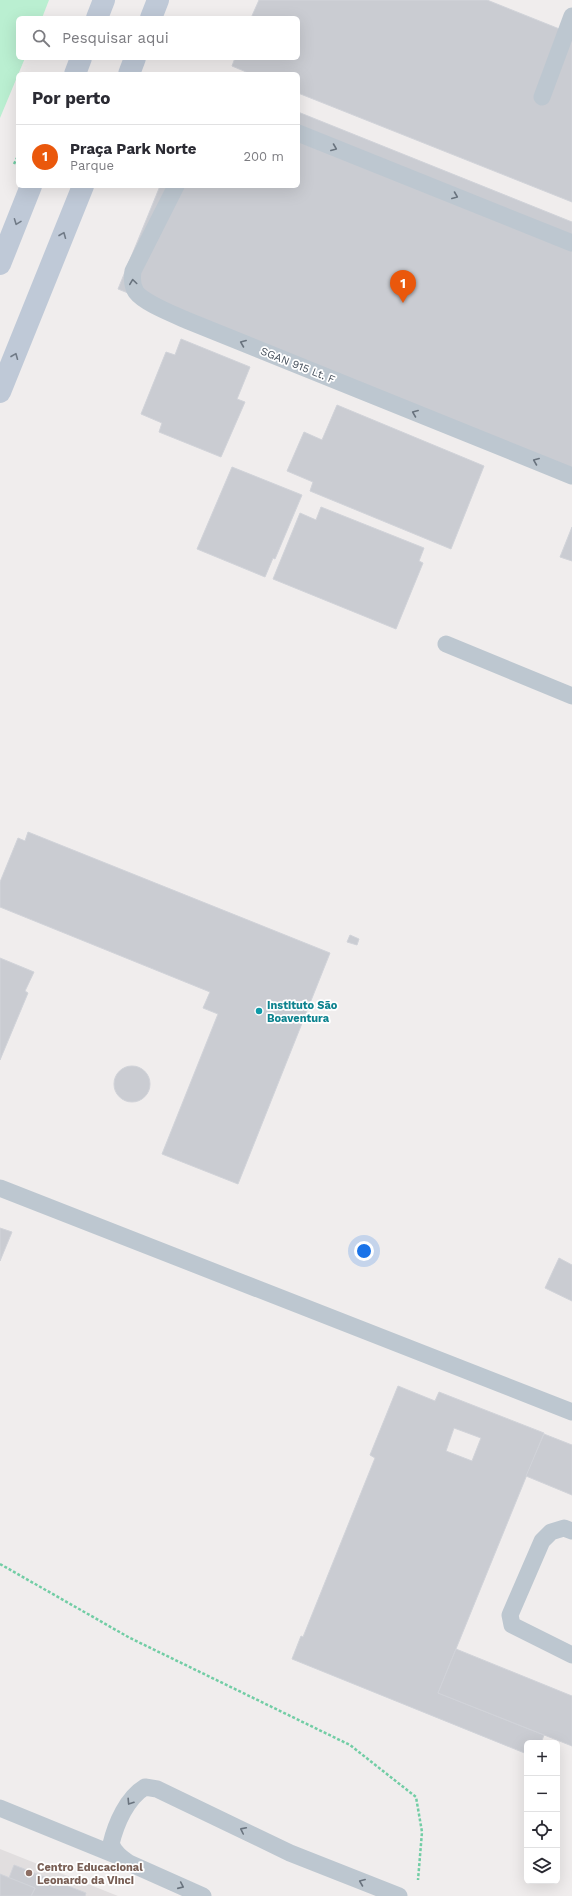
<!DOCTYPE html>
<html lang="pt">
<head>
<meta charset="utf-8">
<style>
  body { margin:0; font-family:"Work Sans",sans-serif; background:#f2f2f3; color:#2b2b33 }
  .controls { position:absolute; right:12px; bottom:12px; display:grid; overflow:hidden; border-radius:6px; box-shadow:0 4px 16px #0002 }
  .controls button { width:36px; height:36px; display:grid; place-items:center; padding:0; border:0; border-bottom:1px solid #e1e1e2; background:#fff; color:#2b2b33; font:20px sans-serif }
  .you { position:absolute; left:364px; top:1251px; width:14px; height:14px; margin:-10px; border:3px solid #fff; border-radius:50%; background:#1a73e8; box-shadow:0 0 0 6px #1a73e833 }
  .badge { display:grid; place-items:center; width:26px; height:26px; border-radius:50%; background:#ea580c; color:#fff; font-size:13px; font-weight:700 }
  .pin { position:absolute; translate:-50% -33px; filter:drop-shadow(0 1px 2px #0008) }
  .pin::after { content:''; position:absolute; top:21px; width:14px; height:12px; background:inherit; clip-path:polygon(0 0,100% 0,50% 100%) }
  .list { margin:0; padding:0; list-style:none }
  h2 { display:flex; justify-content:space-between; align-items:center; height:52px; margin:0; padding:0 16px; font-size:17px }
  h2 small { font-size:13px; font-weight:400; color:#7c7c81 }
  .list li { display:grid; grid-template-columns:26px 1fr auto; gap:12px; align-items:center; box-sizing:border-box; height:64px; padding:0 16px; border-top:1px solid #e1e1e2 }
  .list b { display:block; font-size:15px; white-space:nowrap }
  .list p { margin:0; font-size:13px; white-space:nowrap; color:#7c7c81 }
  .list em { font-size:13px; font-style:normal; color:#7c7c81 }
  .icon { flex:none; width:22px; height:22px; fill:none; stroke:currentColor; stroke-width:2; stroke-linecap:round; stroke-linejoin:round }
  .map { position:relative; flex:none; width:572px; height:1896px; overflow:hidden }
  .search { position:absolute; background:#fff; box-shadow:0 4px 16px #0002; left:16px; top:16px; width:284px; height:44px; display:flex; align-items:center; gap:10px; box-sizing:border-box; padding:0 14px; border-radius:6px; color:#7c7c81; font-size:15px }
  .panel { position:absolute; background:#fff; box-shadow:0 4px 16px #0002; left:16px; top:72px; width:284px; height:116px; border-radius:6px }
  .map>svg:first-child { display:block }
  .education { fill:#e1dedf }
  .green { fill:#baefd1 }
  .building { fill:#caccd2; stroke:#d1d3d9; fill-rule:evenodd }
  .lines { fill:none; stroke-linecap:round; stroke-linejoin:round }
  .path { stroke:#72cda5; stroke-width:2.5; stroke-dasharray:3 2; stroke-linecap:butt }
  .lane { stroke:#bdc7d0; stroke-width:17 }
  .secondary { stroke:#bfc9d7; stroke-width:22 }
  .oneway { stroke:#69737e }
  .oneway2 { stroke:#707a86 }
  .culture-dot { fill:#0f9aa8; stroke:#fff; stroke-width:1.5 }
  .education-dot { fill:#8d6e63; stroke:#fff; stroke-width:1.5 }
  .labels { text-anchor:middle; stroke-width:3.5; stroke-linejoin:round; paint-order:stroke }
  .street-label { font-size:11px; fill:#454f5b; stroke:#fff }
  .culture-label { font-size:11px; font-weight:bold; fill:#0d838f; stroke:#fff; text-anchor:start }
  .education-label { font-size:11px; font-weight:bold; fill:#785e54; stroke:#fff; text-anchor:start }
</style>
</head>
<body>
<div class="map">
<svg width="572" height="1896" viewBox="0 0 572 1896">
  <rect width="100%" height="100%" fill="#f0eded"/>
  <polygon class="education" points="0,1849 118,1896 0,1896"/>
  <polygon class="green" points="0,0 49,0 42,18 18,18 18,58 25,58 0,118"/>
  <g class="building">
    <polygon points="259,0 487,0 572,34 572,202 298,93 298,74 251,74 232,66 235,58 298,58 298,18 251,18"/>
    <polygon points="298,112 572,222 572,471 118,289 160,186 298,186"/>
    <polygon points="181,339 250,367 237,399 245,402 221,457 159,432 162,423 141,414 166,352 175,355"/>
    <polygon points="337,405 484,466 451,549 310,491 313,482 287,471 304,432 322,440"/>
    <polygon points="232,467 302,495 275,559 273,558 265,577 197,549"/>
    <polygon points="321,507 424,548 419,561 423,563 396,629 273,579 300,513 316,520"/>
    <polygon points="572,527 572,561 560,557"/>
    <polygon points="28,832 330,953 238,1184 162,1154 218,1014 203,1008 210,992 0,907 0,882 18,838 25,841"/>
    <polygon points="350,935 359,939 357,945 347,942"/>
    <polygon points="0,958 34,972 25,991 28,993 0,1060"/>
    <circle cx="132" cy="1084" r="18"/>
    <polygon points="0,1228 12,1232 0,1261"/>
    <polygon points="559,1258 572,1265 572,1301 545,1288"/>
    <path d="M398 1386 435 1401 439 1392 544 1433 438 1693 544 1735 541 1743H527V1754L292 1659 301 1636 303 1637 375 1458 370 1455ZM454 1428 481 1438 472 1461 446 1451Z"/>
    <polygon points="544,1434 572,1445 572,1495 526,1476"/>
    <polygon points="456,1649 572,1696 572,1746 438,1693"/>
    <polygon points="14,1865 86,1893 85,1896 31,1896 35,1888 9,1878"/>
    <polygon points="0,1874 35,1888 31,1896 0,1896"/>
  </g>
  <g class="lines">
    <g class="path">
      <polyline points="14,164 18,156"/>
      <polyline points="0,1564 130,1638 350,1745 416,1797 422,1832 418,1880"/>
    </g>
    <g class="lane">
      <polyline points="542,97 572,16"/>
      <polyline points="298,133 572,243"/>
      <path d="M176 186 133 271C132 278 132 286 136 292 144 303 173 314 186 320L572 476"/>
      <polyline points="446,644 572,696"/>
      <polyline points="0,1188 572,1412"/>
      <polyline points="572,1531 564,1528 551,1532 542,1541 510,1615 512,1625 572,1655"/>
      <polyline points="0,1808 120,1857"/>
      <path d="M203 1896 129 1863C120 1857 115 1853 111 1844 116 1823 127 1798 145 1787L157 1789 290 1853 399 1896"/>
    </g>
    <g class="secondary">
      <polyline points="97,18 104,0"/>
      <polyline points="151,18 158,0"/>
      <polyline points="75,74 81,58"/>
      <polyline points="129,74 135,58"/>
      <polyline points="0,264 31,186"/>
      <polyline points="0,392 83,186"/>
    </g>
  </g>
  <defs><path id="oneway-chevron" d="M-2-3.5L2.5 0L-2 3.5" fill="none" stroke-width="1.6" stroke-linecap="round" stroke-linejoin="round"/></defs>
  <g class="oneway">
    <use href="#oneway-chevron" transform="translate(334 148) rotate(22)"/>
    <use href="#oneway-chevron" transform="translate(455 196) rotate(22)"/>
    <use href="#oneway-chevron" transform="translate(133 282) rotate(-98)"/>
    <use href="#oneway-chevron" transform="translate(243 343) rotate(-158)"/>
    <use href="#oneway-chevron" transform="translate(415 413) rotate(-158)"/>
    <use href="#oneway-chevron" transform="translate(536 461) rotate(-158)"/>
    <use href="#oneway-chevron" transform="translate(130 1802) rotate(123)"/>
    <use href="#oneway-chevron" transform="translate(243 1830) rotate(-154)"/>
    <use href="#oneway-chevron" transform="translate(362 1882) rotate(-158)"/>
    <use href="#oneway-chevron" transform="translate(181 1886) rotate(24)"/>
  </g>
  <g class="oneway2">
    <use href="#oneway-chevron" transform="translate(17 222) rotate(111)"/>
    <use href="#oneway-chevron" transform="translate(63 235) rotate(-68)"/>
    <use href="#oneway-chevron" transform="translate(15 356) rotate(-68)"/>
  </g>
  <circle class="culture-dot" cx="259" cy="1011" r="4"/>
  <circle class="education-dot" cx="29" cy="1873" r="4"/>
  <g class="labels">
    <g class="street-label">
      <text transform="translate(298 365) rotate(22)" y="4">SGAN 915 Lt. F</text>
    </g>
    <g class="culture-label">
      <text x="267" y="1009">Instituto São<tspan x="267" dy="13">Boaventura</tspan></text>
    </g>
    <g class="education-label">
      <text x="37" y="1871">Centro Educacional<tspan x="37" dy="13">Leonardo da Vinci</tspan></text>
    </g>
  </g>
</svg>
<div class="controls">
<button>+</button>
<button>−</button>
<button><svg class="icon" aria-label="locate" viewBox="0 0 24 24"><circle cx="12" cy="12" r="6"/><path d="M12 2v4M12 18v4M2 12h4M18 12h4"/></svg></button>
<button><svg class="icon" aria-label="layers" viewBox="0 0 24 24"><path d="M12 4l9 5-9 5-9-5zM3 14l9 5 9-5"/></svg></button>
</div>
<div class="you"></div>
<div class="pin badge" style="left:403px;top:303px">1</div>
<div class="search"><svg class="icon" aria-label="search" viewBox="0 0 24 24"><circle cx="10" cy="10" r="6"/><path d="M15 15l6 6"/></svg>Pesquisar aqui</div>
<section class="panel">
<h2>Por perto<small></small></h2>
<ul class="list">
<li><span class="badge">1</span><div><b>Praça Park Norte</b><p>Parque</p></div><em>200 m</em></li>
</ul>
</section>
</div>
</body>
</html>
